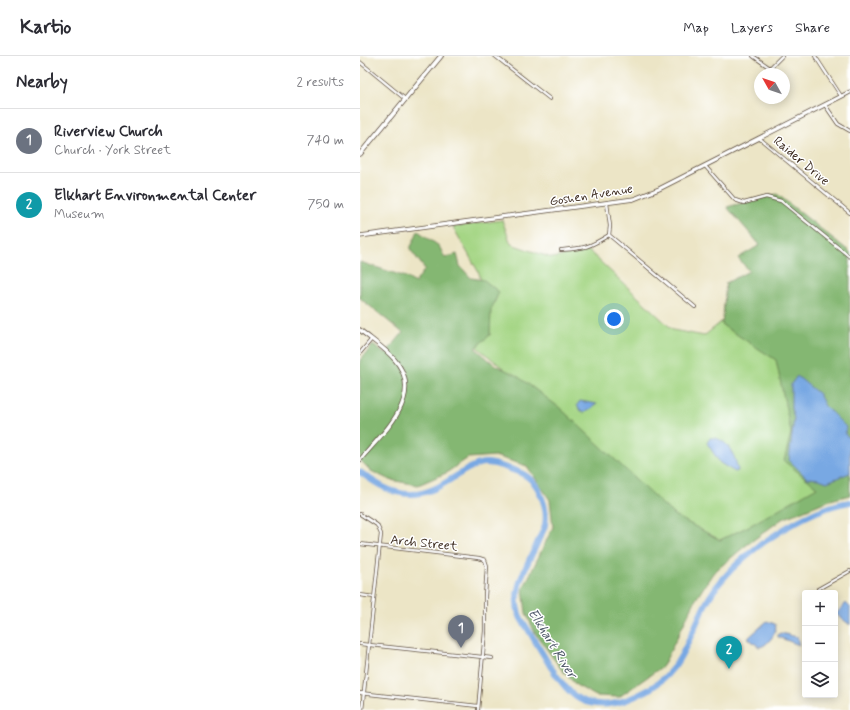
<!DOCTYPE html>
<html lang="en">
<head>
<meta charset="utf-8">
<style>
  body { margin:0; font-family:Mynerve,sans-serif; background:#f7f7f7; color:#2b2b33 }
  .controls { position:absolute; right:12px; bottom:12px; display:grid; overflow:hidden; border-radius:4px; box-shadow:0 2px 10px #0003 }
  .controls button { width:36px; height:36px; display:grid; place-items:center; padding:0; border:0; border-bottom:1px solid #e1e1e2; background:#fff; color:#2b2b33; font:20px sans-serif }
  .compass { position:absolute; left:394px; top:12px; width:36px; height:36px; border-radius:50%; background:#fff; box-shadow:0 2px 10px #0003; rotate:310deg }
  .you { position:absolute; left:254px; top:263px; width:14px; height:14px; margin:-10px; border:3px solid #fff; border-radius:50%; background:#1a73e8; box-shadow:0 0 0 6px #1a73e833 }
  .badge { display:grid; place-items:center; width:26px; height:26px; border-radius:50%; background:#b45309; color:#fff; font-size:13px; font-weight:700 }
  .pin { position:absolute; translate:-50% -33px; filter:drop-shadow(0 1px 2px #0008) }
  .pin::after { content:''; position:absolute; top:21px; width:14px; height:12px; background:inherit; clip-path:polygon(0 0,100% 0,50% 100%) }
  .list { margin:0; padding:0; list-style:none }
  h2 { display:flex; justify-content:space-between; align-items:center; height:52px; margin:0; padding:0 16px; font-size:17px }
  h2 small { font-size:13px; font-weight:400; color:#7c7c81 }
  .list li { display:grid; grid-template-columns:26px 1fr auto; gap:12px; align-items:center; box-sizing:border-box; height:64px; padding:0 16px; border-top:1px solid #e1e1e2 }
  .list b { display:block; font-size:15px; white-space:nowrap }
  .list p { margin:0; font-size:13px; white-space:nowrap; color:#7c7c81 }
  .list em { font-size:13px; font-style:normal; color:#7c7c81 }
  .icon { flex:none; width:22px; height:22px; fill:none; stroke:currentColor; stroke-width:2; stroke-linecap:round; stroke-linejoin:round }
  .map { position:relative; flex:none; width:490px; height:654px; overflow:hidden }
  header { display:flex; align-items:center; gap:24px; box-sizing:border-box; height:56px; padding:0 20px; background:#fff; border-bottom:1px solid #e1e1e2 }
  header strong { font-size:19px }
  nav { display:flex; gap:22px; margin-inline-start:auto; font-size:14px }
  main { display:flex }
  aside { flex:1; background:#fff }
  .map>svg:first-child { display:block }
  .green { fill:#a5d685; stroke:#708052 }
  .forest { fill:#84b772; stroke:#607048 }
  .water { fill:#78a8e3; stroke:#5a6980 }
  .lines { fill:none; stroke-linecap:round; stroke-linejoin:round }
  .river { stroke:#78a8e3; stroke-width:6 }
  .street-casing { stroke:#564637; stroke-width:4 }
  .secondary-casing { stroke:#564637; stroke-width:5 }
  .primary-casing { stroke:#564637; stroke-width:5.5 }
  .street { stroke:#fff; stroke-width:2.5 }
  .secondary { stroke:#fff; stroke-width:3.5 }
  .primary { stroke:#fff; stroke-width:4 }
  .labels { text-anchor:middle; stroke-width:3; stroke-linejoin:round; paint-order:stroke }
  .street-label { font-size:13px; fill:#3b2a1e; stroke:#fff }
  .water-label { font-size:14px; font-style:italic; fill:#535c6d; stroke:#fff }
</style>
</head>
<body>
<header>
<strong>Kartio</strong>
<nav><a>Map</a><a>Layers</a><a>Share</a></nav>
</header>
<main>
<aside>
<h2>Nearby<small>2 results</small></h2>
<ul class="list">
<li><span class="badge" style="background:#6b7280">1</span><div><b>Riverview Church</b><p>Church · York Street</p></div><em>740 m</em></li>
<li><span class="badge" style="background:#0f9aa8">2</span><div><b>Elkhart Environmental Center</b><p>Museum</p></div><em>750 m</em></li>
</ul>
</aside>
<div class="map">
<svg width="490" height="654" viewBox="0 0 490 654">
  <rect width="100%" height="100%" fill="#fff"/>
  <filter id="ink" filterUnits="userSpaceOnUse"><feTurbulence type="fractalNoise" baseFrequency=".025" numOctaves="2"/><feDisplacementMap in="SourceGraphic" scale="8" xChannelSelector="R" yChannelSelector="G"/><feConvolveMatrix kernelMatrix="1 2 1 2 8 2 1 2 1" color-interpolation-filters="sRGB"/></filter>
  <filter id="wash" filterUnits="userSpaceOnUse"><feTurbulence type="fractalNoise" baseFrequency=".012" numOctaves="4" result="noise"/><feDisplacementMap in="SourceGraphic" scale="16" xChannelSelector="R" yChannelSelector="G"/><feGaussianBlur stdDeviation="0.9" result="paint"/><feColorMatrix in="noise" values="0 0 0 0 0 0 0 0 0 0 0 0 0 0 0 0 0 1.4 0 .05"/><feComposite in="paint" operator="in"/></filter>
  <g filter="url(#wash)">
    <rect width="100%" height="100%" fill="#ece5c6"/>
    <polygon class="green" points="142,164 151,188 192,202 229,195 313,274 344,280 366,262 432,298 478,434 360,484 309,460 188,348 113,288 127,250 119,217 93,171"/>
    <polygon class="forest" points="417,138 490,196 490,439 467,445 422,463 384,491 353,517 336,543 303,610 259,641 236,640 216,629 202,614 175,577 166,557 163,533 193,471 190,444 167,410 135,400 108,402 86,417 58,429 30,424 11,415 0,404 0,304 13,289 25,298 43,277 0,242 0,206 46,221 55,227 65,213 50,193 58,175 79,190 85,202 97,198 100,210 111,222 124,224 139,236 131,254 130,279 115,292 135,309 156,319 200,352 314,459 360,484 391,469 457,431 424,405 431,377 416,304 362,269 366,227 389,215 378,202 400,189 367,151"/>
    <g class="water">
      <polygon points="437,320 459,338 465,350 486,371 485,378 490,382 490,417 467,426 459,423 447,422 429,404 434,362 431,352 431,328"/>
      <polygon points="220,345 237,348 224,357 220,355 217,349"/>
      <path d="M350 382C367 380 376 401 378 415L375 416 360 407 347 387Z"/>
      <polygon points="486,547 490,551 490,569 476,558"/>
      <path d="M407 565 415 568C419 575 407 591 399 591L388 582Z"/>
      <polygon points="421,577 437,581 439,589 418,581 418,578"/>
    </g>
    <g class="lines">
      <path class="river" d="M0 416C15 427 31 438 50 438 78 439 95 416 119 408 129 405 141 410 150 413 164 417 174 423 180 437 184 446 187 458 185 468 185 473 181 478 179 483 170 505 150 533 159 558 161 564 166 570 169 575 176 587 183 598 190 610 198 622 211 642 226 646 245 651 258 648 276 640 333 616 327 564 362 524 390 491 447 453 490 446"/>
    </g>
  </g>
  <g filter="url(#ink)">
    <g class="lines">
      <g class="street-casing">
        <g id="street">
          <polyline points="135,0 190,43"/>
          <polyline points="393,0 410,12 422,0"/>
          <polyline points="455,0 481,40"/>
          <polyline points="0,6 45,43"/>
          <polyline points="465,49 478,68 490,75"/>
          <polyline points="399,82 490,157"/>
          <polyline points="345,110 375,144 384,147 406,141 421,145 490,201"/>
          <polyline points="247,147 250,170 249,179 335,251"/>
          <path d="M201 194C225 192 228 192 249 179"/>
          <polyline points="0,297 11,284"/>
          <polyline points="0,458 17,469 21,478 2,654"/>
          <polyline points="0,488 119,502 125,504 127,510 125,540 125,575 118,654"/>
          <polyline points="458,533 490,515"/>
          <polyline points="0,539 14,541"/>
          <polyline points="0,588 132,602"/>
          <polyline points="0,637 118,650"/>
        </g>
      </g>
      <g class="secondary-casing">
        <g id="secondary">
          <polyline points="0,180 274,143 299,133 490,36"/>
          <path d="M0 274C12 284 26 293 35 304 66 341 22 377 0 404"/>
        </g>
      </g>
      <g class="primary-casing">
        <polyline id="primary" points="0,98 81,0"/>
      </g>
      <use href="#street" class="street"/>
      <use href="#secondary" class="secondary"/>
      <use href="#primary" class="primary"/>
    </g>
  </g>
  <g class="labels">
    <g class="street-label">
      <text transform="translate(442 104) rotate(40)" y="5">Raider Drive</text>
      <text transform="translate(231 138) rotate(-9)" y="5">Goshen Avenue</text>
      <text transform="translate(64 486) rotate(6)" y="5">Arch Street</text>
    </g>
    <g class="water-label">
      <text transform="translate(193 587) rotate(58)" y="5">Elkhart River</text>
    </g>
  </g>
</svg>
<div class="controls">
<button>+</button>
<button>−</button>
<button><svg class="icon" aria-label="layers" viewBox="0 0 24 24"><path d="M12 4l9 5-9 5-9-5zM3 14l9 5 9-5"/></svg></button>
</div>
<svg class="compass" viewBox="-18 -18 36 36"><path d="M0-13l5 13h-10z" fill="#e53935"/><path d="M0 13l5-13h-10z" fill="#7c7c81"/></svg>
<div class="you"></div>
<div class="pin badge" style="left:101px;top:592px;background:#6b7280">1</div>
<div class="pin badge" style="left:369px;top:613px;background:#0f9aa8">2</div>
</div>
</main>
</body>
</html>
